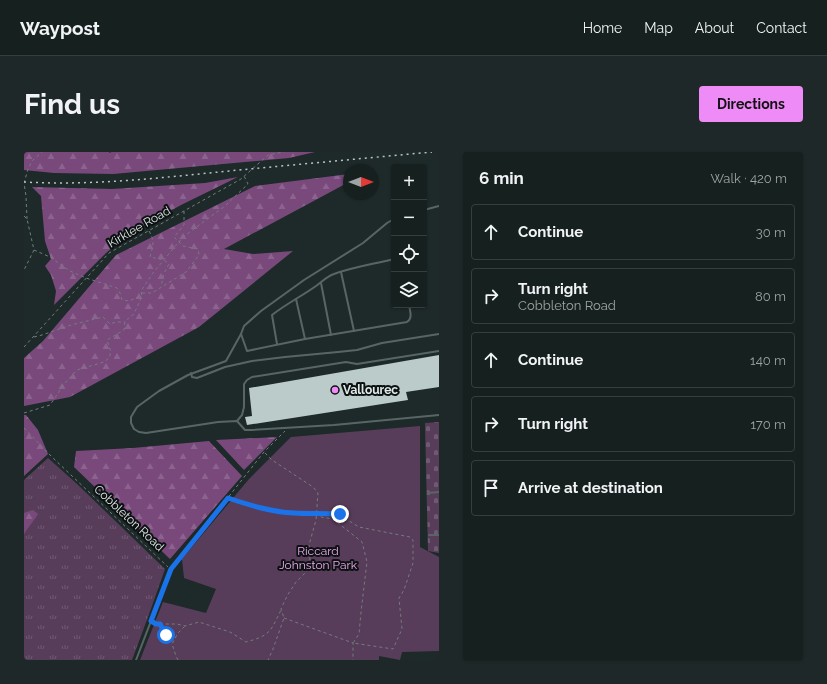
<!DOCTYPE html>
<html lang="en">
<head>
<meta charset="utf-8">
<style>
  body { margin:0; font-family:Raleway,sans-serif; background:#1f2828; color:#f1f3f6 }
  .controls { position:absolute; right:12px; top:12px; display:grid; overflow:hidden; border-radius:4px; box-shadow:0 1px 3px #0004 }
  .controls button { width:36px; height:36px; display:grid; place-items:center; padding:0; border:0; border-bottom:1px solid #353e3d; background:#16201f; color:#f1f3f6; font:20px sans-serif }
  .compass { position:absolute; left:319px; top:12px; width:36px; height:36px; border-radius:50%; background:#16201f; box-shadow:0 1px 3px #0004; rotate:90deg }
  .stop { position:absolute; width:12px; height:12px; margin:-9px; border:3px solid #1a73e8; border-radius:50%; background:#fff }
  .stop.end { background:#1a73e8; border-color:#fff; box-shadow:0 1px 4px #0008 }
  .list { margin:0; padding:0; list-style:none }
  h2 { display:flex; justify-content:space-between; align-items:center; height:52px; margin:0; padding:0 16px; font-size:17px }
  h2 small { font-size:13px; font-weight:400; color:#9ea3a4 }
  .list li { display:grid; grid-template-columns:26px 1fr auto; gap:12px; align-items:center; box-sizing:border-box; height:56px; margin:0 8px 8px; padding:0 8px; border:1px solid #353e3d; border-radius:4px }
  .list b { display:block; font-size:15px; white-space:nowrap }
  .list p { margin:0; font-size:13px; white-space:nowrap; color:#9ea3a4 }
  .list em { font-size:13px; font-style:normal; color:#9ea3a4 }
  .icon { flex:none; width:22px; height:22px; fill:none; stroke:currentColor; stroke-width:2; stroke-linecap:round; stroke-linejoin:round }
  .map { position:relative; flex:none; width:415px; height:508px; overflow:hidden; border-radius:4px }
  header { display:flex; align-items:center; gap:24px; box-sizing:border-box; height:56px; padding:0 20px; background:#16201f; border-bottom:1px solid #353e3d }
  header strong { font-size:19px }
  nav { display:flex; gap:22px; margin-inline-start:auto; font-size:14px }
  .intro { display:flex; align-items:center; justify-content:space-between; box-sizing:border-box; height:96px; padding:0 24px }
  h1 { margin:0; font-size:28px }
  .button { padding:10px 18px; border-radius:4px; background:#ef8bf6; color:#111; font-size:14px; font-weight:700 }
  main { display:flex; gap:24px; padding:0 24px }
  aside { flex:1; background:#16201f; border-radius:4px; box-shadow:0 1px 3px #0004 }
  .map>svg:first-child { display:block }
  .grass { fill:url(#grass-tufts) }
  .forest { fill:url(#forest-firs) }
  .cemetery { fill:url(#cemetery-stones) }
  .park { fill:#583d5a }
  .building { fill:#bacbc9 }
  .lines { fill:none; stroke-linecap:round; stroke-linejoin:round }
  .path { stroke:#727d7c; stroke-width:1; stroke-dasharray:3 3; stroke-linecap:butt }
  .lane { stroke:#576665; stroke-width:2 }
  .rail { stroke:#bac4c3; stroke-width:1.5; stroke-dasharray:2 4; stroke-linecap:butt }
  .route { stroke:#1a73e8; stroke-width:5 }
  .poi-dot { fill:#ef8bf6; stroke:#0c1111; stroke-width:1.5 }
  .labels { text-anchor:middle; stroke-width:4; stroke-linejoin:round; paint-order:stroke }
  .street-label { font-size:12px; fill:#e2ebea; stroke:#0c1111 }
  .poi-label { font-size:12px; font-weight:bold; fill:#e2ebea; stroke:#0c1111; text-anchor:start }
  .park-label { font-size:12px; fill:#efa8f3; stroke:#0c1111 }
</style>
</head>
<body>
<header>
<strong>Waypost</strong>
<nav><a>Home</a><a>Map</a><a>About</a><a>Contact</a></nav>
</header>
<div class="intro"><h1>Find us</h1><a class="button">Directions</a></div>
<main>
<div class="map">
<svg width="415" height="508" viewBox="0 0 415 508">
  <defs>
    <pattern id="grass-tufts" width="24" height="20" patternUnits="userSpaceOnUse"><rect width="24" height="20" fill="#583d5a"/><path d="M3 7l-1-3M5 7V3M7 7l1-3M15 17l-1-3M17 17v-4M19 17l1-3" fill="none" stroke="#705972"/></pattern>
    <pattern id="forest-firs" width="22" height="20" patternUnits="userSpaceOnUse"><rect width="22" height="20" fill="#79497c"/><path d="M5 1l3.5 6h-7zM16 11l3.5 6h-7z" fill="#8c638f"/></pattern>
    <pattern id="cemetery-stones" width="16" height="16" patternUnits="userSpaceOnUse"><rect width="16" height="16" fill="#583d5a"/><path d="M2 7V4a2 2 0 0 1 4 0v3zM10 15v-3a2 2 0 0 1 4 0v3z" fill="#705972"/></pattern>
  </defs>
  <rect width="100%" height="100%" fill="#1d2a29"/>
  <polygon class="grass" points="24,306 53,332 141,417 124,465 108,508 0,508 0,328"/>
  <g class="forest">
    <polygon points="0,0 85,0 86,1 87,0 291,0 265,6 89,22 30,21 0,18"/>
    <polygon points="325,22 325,30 200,97 229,102 269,99 175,175 46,245 0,254 0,206 19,189 92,103 231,34"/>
    <polygon points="214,25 157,53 103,83 82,101 30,153 32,139 27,123 21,114 27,107 21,89 17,44 8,35 88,37 181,31"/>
    <polygon points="0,263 2,263 14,278 24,302 0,324"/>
    <polygon points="253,285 220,318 192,288"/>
    <polygon points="185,289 218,324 146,407 50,315 52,299 109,296"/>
    <path d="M9 358 14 362C10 369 4 375 0 382V361Z"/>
  </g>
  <polygon class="cemetery" points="415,270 415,401 404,399 401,271"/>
  <polygon class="park" points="396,274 396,395 415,405 415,499 378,500 376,508 355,504 355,508 116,508 139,450 182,461 192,437 160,426 158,407 225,327 267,285"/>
  <polygon class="building" points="415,203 415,235 382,240 384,248 223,273 221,265 228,264 225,236"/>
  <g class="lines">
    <g class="path">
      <polyline points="0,64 3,67 10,98 0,118"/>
      <polyline points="3,67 2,44 0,31 4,17 8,9 18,0"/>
      <path d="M125 79C131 89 129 94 126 105L140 108 145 112 140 121 137 135"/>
      <polyline points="10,98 26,105 46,119 62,126 93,136 96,141 98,148 105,149 117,144"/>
      <polyline points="118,141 128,141 162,120 175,103 174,97 159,94 150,85 160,73 160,59"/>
      <polyline points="10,185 18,183 47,173 79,165 86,172 92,170 101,170"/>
      <polyline points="0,195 85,101 217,27 244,3 260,0"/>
      <polyline points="0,261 26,253 41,231 53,218 80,210 85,206 87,200 83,188 100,178 101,169 110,162 118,144 117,139 129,121 159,85 201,54 224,32 220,24"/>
      <polyline points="0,276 28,305 144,415"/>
      <polyline points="241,301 248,308 289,335 294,341 292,368 285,393 286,409 285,417 272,430 263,444 257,457 260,466 249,497 244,508"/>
      <polyline points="204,346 241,357 269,361 287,361 316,362 322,367 335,375 386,385 389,388 389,411 380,438 375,446 378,477 369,497 329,491 335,482 337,460 342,418 343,410 338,390 309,367 297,365 292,361"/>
      <polyline points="149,415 240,300 261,279"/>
      <polyline points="260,466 329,491 329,508"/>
      <path d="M130 471 132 472H153L161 474 175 470 206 480 222 490C247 483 246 480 257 458"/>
      <polyline points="136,472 148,491"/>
      <polyline points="154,508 152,504 148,492 154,481 161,474"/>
    </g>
    <g class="lane">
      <polyline points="400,58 415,54"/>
      <polyline points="370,67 363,71 339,91 280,128 237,159 220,174 217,182 202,209 164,223 135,239 113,255 107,265 107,271 110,277 115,280 122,281 194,270 213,269 221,278 227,278 310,273 415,263"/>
      <polyline points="317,120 330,179"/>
      <polyline points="297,131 307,183"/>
      <polyline points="272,147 281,187"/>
      <path d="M217 182 223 199 281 187 383 170C389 166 386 159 385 153"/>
      <path d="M253 192 248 163C262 152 278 144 292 134 298 130 303 124 310 122 329 115 350 112 370 107"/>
      <polyline points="167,221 168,225 173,226 201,215 228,209 261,205 314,200 333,198 358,191 415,182"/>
      <polyline points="213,269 218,263 220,255 220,232 223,228 228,225 322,210 333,212 415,199"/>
      <polyline points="404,341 415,340"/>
      <polyline points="405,383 415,383"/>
      <polyline points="112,508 147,417"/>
    </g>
    <path class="rail" d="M0 30C72 34 143 25 215 18 279 12 343 6 408 0"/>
  </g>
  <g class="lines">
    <path class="route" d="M142 483 136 472H132L127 469 147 417 204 346C225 353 247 360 270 361 285 362 301 361 316 362"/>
  </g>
  <circle class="poi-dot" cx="311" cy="238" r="4"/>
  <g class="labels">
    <g class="street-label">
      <text transform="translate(115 75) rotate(-30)" y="4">Kirklee Road</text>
      <text transform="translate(105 366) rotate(43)" y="4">Cobbleton Road</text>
    </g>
    <g class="poi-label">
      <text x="319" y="242">Vallourec</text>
    </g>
    <g class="park-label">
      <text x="294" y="403">Riccard<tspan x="294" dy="14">Johnston Park</tspan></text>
    </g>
  </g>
</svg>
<div class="controls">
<button>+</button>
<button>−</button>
<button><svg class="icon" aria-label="locate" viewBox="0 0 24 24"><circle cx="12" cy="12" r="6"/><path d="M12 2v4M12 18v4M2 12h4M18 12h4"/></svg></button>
<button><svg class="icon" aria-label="layers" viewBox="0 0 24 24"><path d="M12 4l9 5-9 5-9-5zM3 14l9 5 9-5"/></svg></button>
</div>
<svg class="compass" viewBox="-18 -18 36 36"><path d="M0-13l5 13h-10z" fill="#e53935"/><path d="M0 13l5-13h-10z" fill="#9ea3a4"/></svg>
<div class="stop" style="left:142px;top:483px"></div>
<div class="stop end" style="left:316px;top:362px"></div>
</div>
<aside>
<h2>6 min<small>Walk · 420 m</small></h2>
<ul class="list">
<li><svg class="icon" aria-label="ahead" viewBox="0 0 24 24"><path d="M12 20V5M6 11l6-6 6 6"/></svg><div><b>Continue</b></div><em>30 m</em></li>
<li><svg class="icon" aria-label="right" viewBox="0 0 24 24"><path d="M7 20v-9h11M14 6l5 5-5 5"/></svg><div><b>Turn right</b><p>Cobbleton Road</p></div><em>80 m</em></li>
<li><svg class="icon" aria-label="ahead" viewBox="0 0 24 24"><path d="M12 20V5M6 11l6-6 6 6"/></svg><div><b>Continue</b></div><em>140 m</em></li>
<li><svg class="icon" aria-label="right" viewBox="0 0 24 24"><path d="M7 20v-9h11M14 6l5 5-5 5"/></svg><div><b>Turn right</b></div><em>170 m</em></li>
<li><svg class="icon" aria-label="arrive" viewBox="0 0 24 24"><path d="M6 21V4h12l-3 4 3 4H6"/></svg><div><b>Arrive at destination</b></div></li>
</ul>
</aside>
</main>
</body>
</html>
